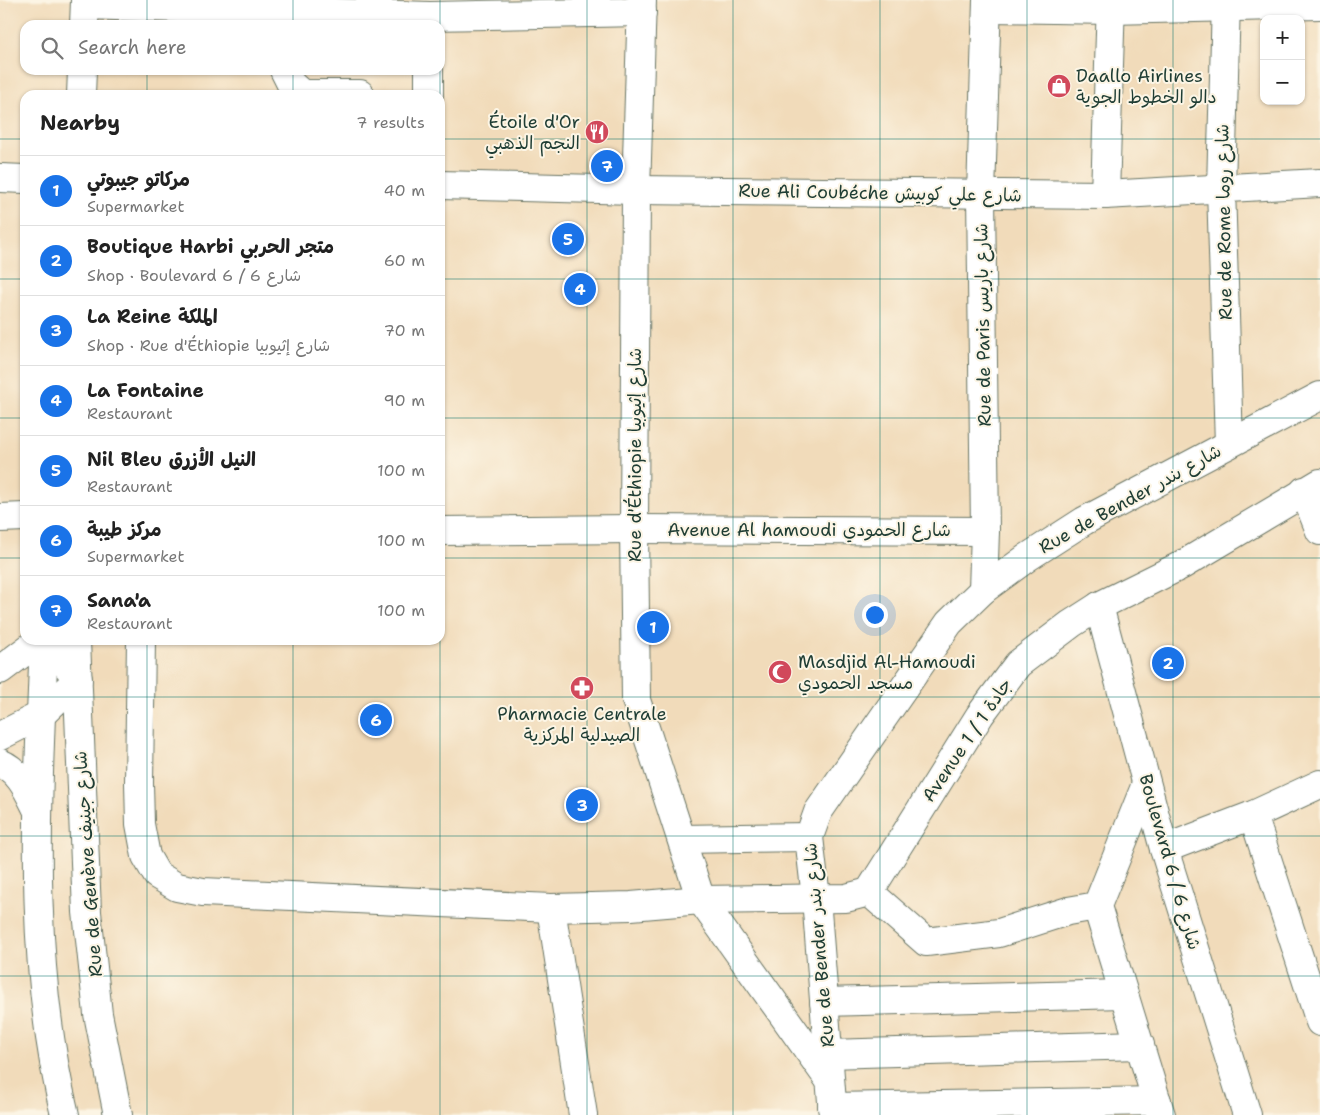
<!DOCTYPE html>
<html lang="en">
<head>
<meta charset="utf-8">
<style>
  body { margin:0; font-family:"Shantell Sans","Playpen Sans Arabic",sans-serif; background:#f2f2f2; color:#222 }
  .controls { position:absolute; right:15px; top:15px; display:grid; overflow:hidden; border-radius:10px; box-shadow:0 1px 4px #0004 }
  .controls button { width:45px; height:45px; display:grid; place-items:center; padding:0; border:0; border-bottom:1px solid #e0e0e0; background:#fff; color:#222; font:25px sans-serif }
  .you { position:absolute; left:874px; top:614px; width:18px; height:18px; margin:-12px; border:4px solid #fff; border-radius:50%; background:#1a73e8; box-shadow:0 0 0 8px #1a73e833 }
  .badge { display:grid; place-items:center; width:32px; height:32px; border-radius:50%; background:#1a73e8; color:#fff; font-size:16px; font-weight:700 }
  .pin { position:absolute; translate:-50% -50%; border:2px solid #fff; box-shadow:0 1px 5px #0006 }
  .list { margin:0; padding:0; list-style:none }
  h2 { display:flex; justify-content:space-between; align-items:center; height:65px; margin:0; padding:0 20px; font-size:21px }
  h2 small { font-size:16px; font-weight:400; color:#767676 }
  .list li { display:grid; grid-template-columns:32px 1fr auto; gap:15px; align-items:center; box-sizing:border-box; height:70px; padding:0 20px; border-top:1px solid #e0e0e0 }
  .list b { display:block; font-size:19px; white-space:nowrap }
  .list p { margin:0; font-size:16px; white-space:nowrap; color:#767676 }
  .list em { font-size:16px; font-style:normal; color:#767676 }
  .icon { flex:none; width:28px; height:28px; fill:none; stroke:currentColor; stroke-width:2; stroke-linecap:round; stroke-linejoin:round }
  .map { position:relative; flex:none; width:1320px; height:1115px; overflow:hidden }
  .search { position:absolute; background:#fff; box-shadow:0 1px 4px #0004; left:20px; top:20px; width:425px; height:55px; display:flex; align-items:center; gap:12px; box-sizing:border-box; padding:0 18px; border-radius:15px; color:#767676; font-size:19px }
  .panel { position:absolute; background:#fff; box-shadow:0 1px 4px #0004; left:20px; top:90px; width:425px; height:555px; border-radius:15px }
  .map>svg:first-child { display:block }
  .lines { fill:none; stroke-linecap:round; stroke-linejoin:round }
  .minor-casing { stroke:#687463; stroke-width:30 }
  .major-casing { stroke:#687463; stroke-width:30 }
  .minor { stroke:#fff; stroke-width:28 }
  .major { stroke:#fff; stroke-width:28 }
  .grid { fill:none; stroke:#0f766e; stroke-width:1; stroke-opacity:0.55 }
  .labels { text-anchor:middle; stroke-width:4; stroke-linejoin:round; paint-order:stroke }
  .poi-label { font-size:18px; fill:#1f3d34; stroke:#fcf5e5; text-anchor:start }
  .street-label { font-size:18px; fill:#1f3d34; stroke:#fcf5e5 }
</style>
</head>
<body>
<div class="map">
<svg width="1320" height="1115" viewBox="0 0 1320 1115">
  <rect width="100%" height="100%" fill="#fcf5e5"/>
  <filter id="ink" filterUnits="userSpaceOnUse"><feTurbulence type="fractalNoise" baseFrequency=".02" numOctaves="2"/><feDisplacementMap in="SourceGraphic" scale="10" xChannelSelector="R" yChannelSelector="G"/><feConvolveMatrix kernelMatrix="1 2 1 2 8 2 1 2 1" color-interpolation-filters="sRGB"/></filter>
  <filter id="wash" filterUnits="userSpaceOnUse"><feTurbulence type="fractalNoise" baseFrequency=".0096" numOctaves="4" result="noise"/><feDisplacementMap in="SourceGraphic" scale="20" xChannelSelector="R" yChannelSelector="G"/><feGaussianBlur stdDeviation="1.12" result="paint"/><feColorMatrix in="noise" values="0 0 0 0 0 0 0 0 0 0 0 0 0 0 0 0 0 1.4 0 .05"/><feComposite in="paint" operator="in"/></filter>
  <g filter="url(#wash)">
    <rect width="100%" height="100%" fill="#f1dbba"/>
  </g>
  <g filter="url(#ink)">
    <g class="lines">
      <g class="minor-casing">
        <g id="minor">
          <polyline points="642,0 636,190 634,529 636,700 701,900 830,1081"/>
          <polyline points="1226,0 1221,188 1229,444"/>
          <polyline points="85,5 430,16 642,12"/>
          <polyline points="987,8 1111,10 1320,5"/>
          <polyline points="284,70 291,84 302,94 360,94"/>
          <polyline points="429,95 429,70"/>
          <polyline points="0,178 25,179"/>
          <polyline points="440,185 636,190 1105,195 1320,183"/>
          <polyline points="1105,195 1111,0"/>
          <polyline points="1304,491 1320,531"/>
          <polyline points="0,518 25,517"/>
          <polyline points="440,531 634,529 985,531"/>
          <polyline points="983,590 985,531 981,194 987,0"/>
          <polyline points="1099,606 1164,849 1247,1115"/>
          <polyline points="141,640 139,783 140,824 146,856 157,875 177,887 203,892 551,908 631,906 701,900 846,898 869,892 980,715 1018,664 1071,624 1099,606 1182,565 1320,483"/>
          <polyline points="0,670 40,640"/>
          <polyline points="0,736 41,715 78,679 46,640"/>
          <polyline points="1146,784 1097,906 1161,1115"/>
          <polyline points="1253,815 1320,1022"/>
          <polyline points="682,839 809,837"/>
          <polyline points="1164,849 1253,815 1320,784"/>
          <polyline points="869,892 926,942 999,933 1068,911 1097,906"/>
          <polyline points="551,908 583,1115"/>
          <polyline points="824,1002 1123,994"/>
          <polyline points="829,1054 1140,1045"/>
          <polyline points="832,1107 1157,1101"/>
          <polyline points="833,1115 816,898 809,837 818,812 949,623 983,590 1028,557 1084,521 1320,396"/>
        </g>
      </g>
      <g class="major-casing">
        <g id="major">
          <polyline points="84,25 85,0"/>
          <polyline points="81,95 82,70"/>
          <path d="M44 640C38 798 27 960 65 1115"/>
          <polyline points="76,640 87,912 98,1014 118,1115"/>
          <path d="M0 763C20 771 28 791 37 809"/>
        </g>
      </g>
      <use href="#minor" class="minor"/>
      <use href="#major" class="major"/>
    </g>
  </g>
  <path class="grid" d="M147 0V25M293 0V25M440 0V25M587 0V1115M733 0V1115M880 0V1115M1027 0V1115M1173 0V1115M440 25V70M147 70V95M293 70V95M440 70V95M440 95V640M0 139H25M440 139H1320M0 279H25M440 279H1320M0 418H25M440 418H1320M0 558H25M440 558H1320M147 640V1115M293 640V1115M440 640V1115M0 697H1320M0 836H1320M0 976H1320"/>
  <defs>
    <g id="shop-disc" transform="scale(1.25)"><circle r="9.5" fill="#d1495b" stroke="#fcf5e5"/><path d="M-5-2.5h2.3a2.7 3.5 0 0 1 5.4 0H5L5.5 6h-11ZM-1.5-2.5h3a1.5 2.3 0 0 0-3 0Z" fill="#fff"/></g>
    <g id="restaurant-disc" transform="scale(1.25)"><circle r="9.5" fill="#d1495b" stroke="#fcf5e5"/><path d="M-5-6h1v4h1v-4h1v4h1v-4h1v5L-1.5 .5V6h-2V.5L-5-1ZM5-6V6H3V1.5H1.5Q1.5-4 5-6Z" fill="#fff"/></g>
    <g id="mosque-disc" transform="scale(1.25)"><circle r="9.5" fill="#d1495b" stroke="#fcf5e5"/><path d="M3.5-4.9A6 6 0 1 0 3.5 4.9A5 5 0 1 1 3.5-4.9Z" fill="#fff"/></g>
    <g id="pharmacy-disc" transform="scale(1.25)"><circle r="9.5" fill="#d1495b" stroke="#fcf5e5"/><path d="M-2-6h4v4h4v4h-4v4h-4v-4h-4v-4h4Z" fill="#fff"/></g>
  </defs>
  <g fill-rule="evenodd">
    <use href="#shop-disc" x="1059" y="86"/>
    <use href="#restaurant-disc" x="597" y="132"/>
    <use href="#mosque-disc" x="780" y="672"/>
    <use href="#pharmacy-disc" x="582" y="688"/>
  </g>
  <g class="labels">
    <g class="poi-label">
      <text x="1076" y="82">Daallo Airlines<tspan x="1076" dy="21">دالو الخطوط الجوية</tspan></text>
      <text x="580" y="128" text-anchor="end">Étoile d'Or<tspan x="580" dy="21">النجم الذهبي</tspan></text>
      <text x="798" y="668">Masdjid Al-Hamoudi<tspan x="798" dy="21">مسجد الحمودي</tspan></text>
      <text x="582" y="720" text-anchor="middle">Pharmacie Centrale<tspan x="582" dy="21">الصيدلية المركزية</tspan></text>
    </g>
    <g class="street-label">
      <text transform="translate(880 193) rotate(1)" y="6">Rue Ali Coubéche شارع علي كوبيش</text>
      <text transform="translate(1224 222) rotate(-91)" y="6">Rue de Rome شارع روما</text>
      <text transform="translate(983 325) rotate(-91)" y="6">Rue de Paris شارع باريس</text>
      <text transform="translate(635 455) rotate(-90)" y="6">Rue d'Éthiopie شارع إثيوبيا</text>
      <text transform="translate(1130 499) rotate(-29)" y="6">Rue de Bender شارع بندر</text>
      <text x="809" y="536">Avenue Al hamoudi شارع الحمودي</text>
      <text transform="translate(967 740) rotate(-56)" y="6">Avenue 1 / جادة 1</text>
      <text transform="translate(1170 862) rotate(74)" y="6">Boulevard 6 / شارع 6</text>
      <text transform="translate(88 864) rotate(-94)" y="6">Rue de Genève شارع جينيف</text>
      <text transform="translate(819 945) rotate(-95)" y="6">Rue de Bender شارع بندر</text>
    </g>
  </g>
</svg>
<div class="controls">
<button>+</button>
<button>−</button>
</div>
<div class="you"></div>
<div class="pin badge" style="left:653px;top:627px">1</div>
<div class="pin badge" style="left:1168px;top:663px">2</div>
<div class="pin badge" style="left:582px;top:805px">3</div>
<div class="pin badge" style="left:580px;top:289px">4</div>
<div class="pin badge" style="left:568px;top:239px">5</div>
<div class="pin badge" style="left:376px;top:720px">6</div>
<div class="pin badge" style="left:607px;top:166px">7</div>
<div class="search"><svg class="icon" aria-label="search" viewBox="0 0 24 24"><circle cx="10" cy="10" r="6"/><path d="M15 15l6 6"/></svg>Search here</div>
<section class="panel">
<h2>Nearby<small>7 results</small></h2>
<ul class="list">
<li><span class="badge">1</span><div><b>مركاتو جيبوتي</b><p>Supermarket</p></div><em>40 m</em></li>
<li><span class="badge">2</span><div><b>Boutique Harbi متجر الحربي</b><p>Shop · Boulevard 6 / شارع 6</p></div><em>60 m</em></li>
<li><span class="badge">3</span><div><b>La Reine الملكة</b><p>Shop · Rue d'Éthiopie شارع إثيوبيا</p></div><em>70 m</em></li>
<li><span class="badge">4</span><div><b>La Fontaine</b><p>Restaurant</p></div><em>90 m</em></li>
<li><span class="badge">5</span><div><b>Nil Bleu النيل الأزرق</b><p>Restaurant</p></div><em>100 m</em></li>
<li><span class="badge">6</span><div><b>مركز طيبة</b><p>Supermarket</p></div><em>100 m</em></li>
<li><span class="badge">7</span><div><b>Sana'a</b><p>Restaurant</p></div><em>100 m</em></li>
</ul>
</section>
</div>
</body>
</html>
